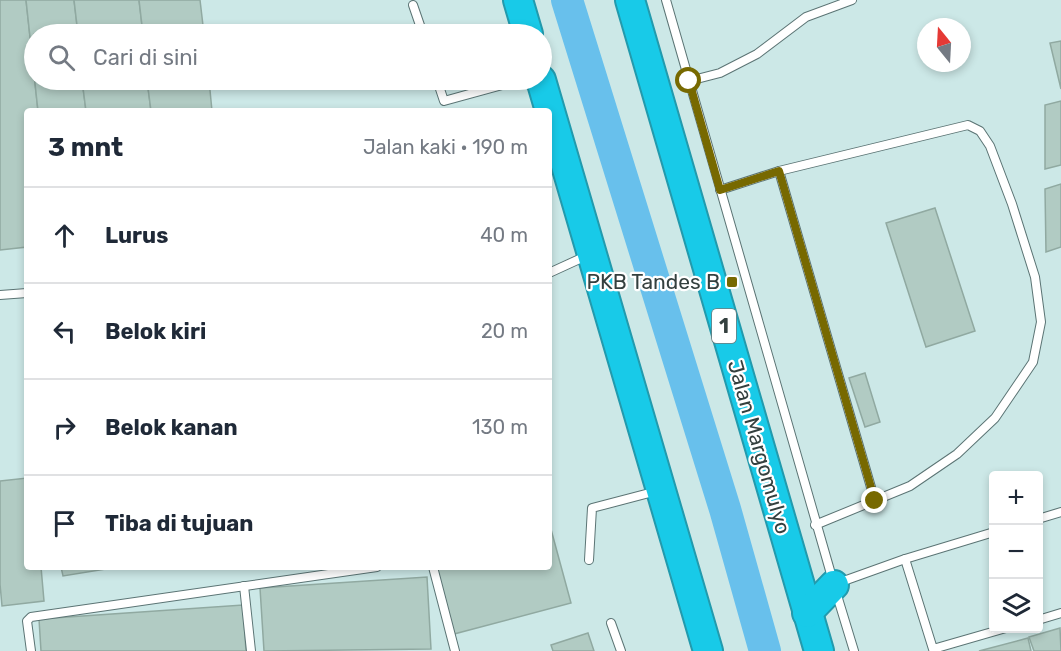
<!DOCTYPE html>
<html lang="id">
<head>
<meta charset="utf-8">
<style>
  body { margin:0; font-family:Rubik,sans-serif; background:#f6f6f7; color:#1f2937 }
  .controls { position:absolute; right:18px; bottom:18px; display:grid; overflow:hidden; border-radius:6px; box-shadow:0 3px 9px #0003 }
  .controls button { width:54px; height:54px; display:grid; place-items:center; padding:0; border:0; border-bottom:2px solid #e0e1e3; background:#fff; color:#1f2937; font:30px sans-serif }
  .compass { position:absolute; left:917px; top:18px; width:54px; height:54px; border-radius:50%; background:#fff; box-shadow:0 3px 9px #0003; rotate:342deg }
  .stop { position:absolute; width:18px; height:18px; margin:-14px; border:4px solid #776900; border-radius:50%; background:#fff }
  .stop.end { background:#776900; border-color:#fff; box-shadow:0 2px 6px #0008 }
  .list { margin:0; padding:0; list-style:none }
  h2 { display:flex; justify-content:space-between; align-items:center; height:78px; margin:0; padding:0 24px; font-size:26px }
  h2 small { font-size:20px; font-weight:400; color:#747a83 }
  .list li { display:grid; grid-template-columns:39px 1fr auto; gap:18px; align-items:center; box-sizing:border-box; height:96px; padding:0 24px; border-top:2px solid #e0e1e3 }
  .list b { display:block; font-size:22px; white-space:nowrap }
  .list em { font-size:20px; font-style:normal; color:#747a83 }
  .icon { flex:none; width:33px; height:33px; fill:none; stroke:currentColor; stroke-width:2; stroke-linecap:round; stroke-linejoin:round }
  .map { position:relative; flex:none; width:1061px; height:651px; overflow:hidden }
  .search { position:absolute; background:#fff; box-shadow:0 3px 9px #0003; left:24px; top:24px; width:528px; height:66px; display:flex; align-items:center; gap:15px; box-sizing:border-box; padding:0 21px; border-radius:33px; color:#747a83; font-size:22px }
  .panel { position:absolute; background:#fff; box-shadow:0 3px 9px #0003; left:24px; top:108px; width:528px; height:462px; border-radius:6px }
  .map>svg:first-child { display:block }
  .lines { fill:none; stroke-linecap:round; stroke-linejoin:round }
  .river { stroke:#68c0ec; stroke-width:32 }
  .building { fill:#b1cbc3; stroke:#90a9a1; stroke-width:1.5 }
  .lane-casing { stroke:#5b7474; stroke-width:10 }
  .highway-casing { stroke:#229aad; stroke-width:32 }
  .lane { stroke:#fff; stroke-width:8 }
  .highway { stroke:#18cae8; stroke-width:28 }
  .route { stroke:#776900; stroke-width:8 }
  .poi-dot { fill:#776900; stroke:#fff; stroke-width:2 }
  .labels { text-anchor:middle; stroke-width:4.5; stroke-linejoin:round; paint-order:stroke }
  .shield { fill:#fff; stroke:#717979; stroke-width:1.5 }
  .shield-label { font-size:20px; font-weight:bold; fill:#34403f }
  .poi-label { font-size:21px; fill:#34403f; stroke:#fff; text-anchor:end }
  .street-label { font-size:21px; fill:#34403f; stroke:#fff }
</style>
</head>
<body>
<div class="map">
<svg width="1061" height="651" viewBox="0 0 1061 651">
  <rect width="100%" height="100%" fill="#cce8e7"/>
  <g class="lines">
    <polyline class="river" points="567,0 725,509 765,651"/>
  </g>
  <g class="building">
    <polygon points="0,0 26,0 38,111 27,111 27,247 0,250"/>
    <polygon points="26,0 74,0 78,34 34,34 34,80 82,80 86,111 38,111"/>
    <polygon points="74,0 139,0 143,34 78,34"/>
    <polygon points="139,0 200,0 204,34 143,34"/>
    <polygon points="1061,41 1061,89 1050,43"/>
    <polygon points="82,80 147,80 151,111 86,111"/>
    <polygon points="147,80 209,80 212,111 151,111"/>
    <polygon points="1061,101 1061,165 1045,169 1045,105"/>
    <polygon points="1061,184 1061,247 1046,252 1045,189"/>
    <polygon points="935,208 975,331 926,347 886,223"/>
    <polygon points="865,373 880,422 865,427 849,378"/>
    <polygon points="27,478 27,567 41,567 44,601 2,606 0,584 0,481"/>
    <polygon points="549,522 571,603 454,634 436,567 549,567"/>
    <polygon points="61,567 118,567 63,576"/>
    <polygon points="427,577 431,649 264,651 260,588"/>
    <polygon points="243,605 246,651 41,651 39,619"/>
    <polygon points="1060,628 1061,651 1034,651 1029,637"/>
    <polygon points="588,633 594,651 553,651 551,645"/>
    <polygon points="1028,638 1031,651 979,651"/>
  </g>
  <g class="lines">
    <g class="lane-casing">
      <g id="lane">
        <polyline points="666,0 833,581"/>
        <polyline points="413,5 423,34"/>
        <polyline points="437,80 444,101 520,80"/>
        <polyline points="689,81 720,73 757,54 806,17 852,0"/>
        <polyline points="779,171 875,501"/>
        <polyline points="720,190 779,171 968,125 980,131 990,146 1012,204 1035,277 1041,322 1033,362 995,418 957,454 910,486 815,525"/>
        <polyline points="549,273 586,256"/>
        <polyline points="0,295 27,293"/>
        <polyline points="1038,519 1061,512"/>
        <polyline points="905,559 933,649 1006,628"/>
        <polyline points="589,560 592,508 657,491"/>
        <polyline points="433,567 455,651"/>
        <polyline points="838,583 905,559 994,532"/>
        <polyline points="244,586 251,651"/>
        <polyline points="836,592 854,651"/>
        <polyline points="1038,620 1061,613"/>
        <polyline points="611,623 621,651"/>
        <polyline points="31,651 27,621 31,617 377,567"/>
      </g>
    </g>
    <g class="highway-casing">
      <g id="highway">
        <polyline points="518,0 528,34"/>
        <polyline points="630,0 819,651"/>
        <polyline points="541,80 708,651"/>
        <polyline points="807,613 834,585"/>
      </g>
    </g>
    <use href="#lane" class="lane"/>
    <use href="#highway" class="highway"/>
  </g>
  <g class="lines">
    <polyline class="route" points="689,81 720,190 779,171 875,501"/>
  </g>
  <rect class="poi-dot" x="726" y="276" width="12" height="12" rx="3"/>
  <g class="labels">
    <rect class="shield" x="712" y="309" width="24" height="34" rx="4.5"/>
    <g class="shield-label">
      <text x="724" y="333">1</text>
    </g>
    <g class="poi-label">
      <text x="720" y="289">PKB Tandes B</text>
    </g>
    <g class="street-label">
      <text transform="translate(759 447) rotate(74)" y="7">Jalan Margomulyo</text>
    </g>
  </g>
</svg>
<div class="controls">
<button>+</button>
<button>−</button>
<button><svg class="icon" aria-label="layers" viewBox="0 0 24 24"><path d="M12 4l9 5-9 5-9-5zM3 14l9 5 9-5"/></svg></button>
</div>
<svg class="compass" viewBox="-18 -18 36 36"><path d="M0-13l5 13h-10z" fill="#e53935"/><path d="M0 13l5-13h-10z" fill="#747a83"/></svg>
<div class="stop" style="left:689px;top:81px"></div>
<div class="stop end" style="left:875px;top:501px"></div>
<div class="search"><svg class="icon" aria-label="search" viewBox="0 0 24 24"><circle cx="10" cy="10" r="6"/><path d="M15 15l6 6"/></svg>Cari di sini</div>
<section class="panel">
<h2>3 mnt<small>Jalan kaki · 190 m</small></h2>
<ul class="list">
<li><svg class="icon" aria-label="ahead" viewBox="0 0 24 24"><path d="M12 20V5M6 11l6-6 6 6"/></svg><div><b>Lurus</b></div><em>40 m</em></li>
<li><svg class="icon" aria-label="left" viewBox="0 0 24 24"><path d="M17 20v-9H6M10 6l-5 5 5 5"/></svg><div><b>Belok kiri</b></div><em>20 m</em></li>
<li><svg class="icon" aria-label="right" viewBox="0 0 24 24"><path d="M7 20v-9h11M14 6l5 5-5 5"/></svg><div><b>Belok kanan</b></div><em>130 m</em></li>
<li><svg class="icon" aria-label="arrive" viewBox="0 0 24 24"><path d="M6 21V4h12l-3 4 3 4H6"/></svg><div><b>Tiba di tujuan</b></div></li>
</ul>
</section>
</div>
</body>
</html>
